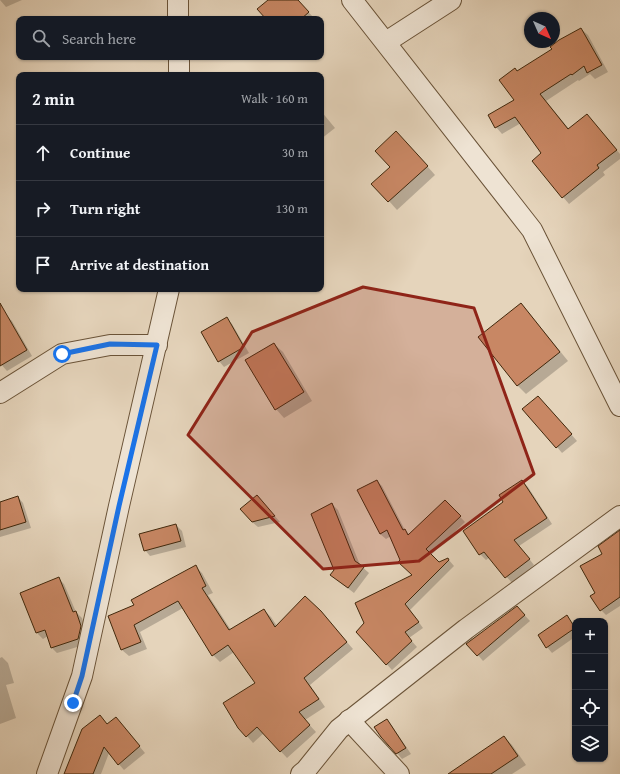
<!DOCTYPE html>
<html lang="en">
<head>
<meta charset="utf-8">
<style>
  body { margin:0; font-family:"Gentium Book Plus",serif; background:#242831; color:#f1f3f6 }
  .controls { position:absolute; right:12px; bottom:12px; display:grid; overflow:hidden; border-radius:8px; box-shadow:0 1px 3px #0004 }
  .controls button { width:36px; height:36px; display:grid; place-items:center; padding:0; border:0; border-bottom:1px solid #363941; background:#171b24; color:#f1f3f6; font:20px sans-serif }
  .compass { position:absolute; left:524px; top:12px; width:36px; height:36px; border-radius:50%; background:#171b24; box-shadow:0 1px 3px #0004; rotate:135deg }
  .stop { position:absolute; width:12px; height:12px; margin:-9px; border:3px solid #1a73e8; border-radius:50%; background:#fff }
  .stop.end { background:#1a73e8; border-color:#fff; box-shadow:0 1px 4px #0008 }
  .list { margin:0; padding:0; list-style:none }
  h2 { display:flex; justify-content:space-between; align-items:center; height:52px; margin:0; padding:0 16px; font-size:17px }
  h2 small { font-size:13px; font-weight:400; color:#9ea1a6 }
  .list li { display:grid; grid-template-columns:26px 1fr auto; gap:12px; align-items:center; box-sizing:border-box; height:56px; padding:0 16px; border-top:1px solid #363941 }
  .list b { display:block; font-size:15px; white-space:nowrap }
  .list em { font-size:13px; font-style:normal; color:#9ea1a6 }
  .icon { flex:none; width:22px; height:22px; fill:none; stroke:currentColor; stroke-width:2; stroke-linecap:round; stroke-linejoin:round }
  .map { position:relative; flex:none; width:620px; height:774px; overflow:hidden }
  .search { position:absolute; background:#171b24; box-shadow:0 1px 3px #0004; left:16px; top:16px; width:308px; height:44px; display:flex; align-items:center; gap:10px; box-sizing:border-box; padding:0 14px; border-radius:8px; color:#9ea1a6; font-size:15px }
  .panel { position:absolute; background:#171b24; box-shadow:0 1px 3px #0004; left:16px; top:72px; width:308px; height:220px; border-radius:8px }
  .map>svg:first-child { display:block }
  .shadow { fill:#0003 }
  .building { fill:#c88764; stroke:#41280c }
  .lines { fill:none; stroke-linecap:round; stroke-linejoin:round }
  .minor-casing { stroke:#6a5338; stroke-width:22 }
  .minor { stroke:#eee3d3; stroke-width:20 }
  .route { stroke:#1a73e8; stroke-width:5 }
  .marked { fill:#8f2418; fill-opacity:0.2; stroke:#8f2418; stroke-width:3; stroke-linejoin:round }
</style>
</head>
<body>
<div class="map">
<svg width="620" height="774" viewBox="0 0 620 774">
  <rect width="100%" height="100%" fill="#e5d4bb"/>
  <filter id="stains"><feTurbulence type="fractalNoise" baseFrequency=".005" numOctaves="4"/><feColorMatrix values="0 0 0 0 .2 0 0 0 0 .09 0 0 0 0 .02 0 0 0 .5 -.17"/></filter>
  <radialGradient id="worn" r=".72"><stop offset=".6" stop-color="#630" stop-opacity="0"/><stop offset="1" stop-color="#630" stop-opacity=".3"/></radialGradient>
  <g class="shadow">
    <polygon points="0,0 22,0 6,7"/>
    <polygon points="269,0 297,0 314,18 313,19 267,19"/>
    <polygon points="581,29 588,35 608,72 595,79 590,74 579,81 578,80 546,101 569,129 593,122 620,154 620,159 603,172 605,175 569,204 563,197 543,153 521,123 502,134 496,127 515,101 517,72 553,50"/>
    <polygon points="321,111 335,128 321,139"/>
    <polygon points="405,141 435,175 397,210 389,201 392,167"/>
    <polygon points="521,304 529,313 568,361 526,394 518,386 479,338"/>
    <polygon points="6,315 12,321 32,356 7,371 0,363 0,319"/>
    <polygon points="226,318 232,324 249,353 224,367 219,361"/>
    <polygon points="274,344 283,352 312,401 284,418 276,409"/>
    <polygon points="544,403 577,441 562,453 557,447"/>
    <polygon points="377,481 382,486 405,530 410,535 445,501 465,522 431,555 439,563 448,559 454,566 410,610 423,628 409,638 417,647 392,670 357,632 414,576 402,560 391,536 386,539 380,534"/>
    <polygon points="522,481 528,487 552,524 519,546 534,565 512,583 490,557 486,560 480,554 505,502"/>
    <polygon points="18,497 23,503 31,528 0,537 0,503"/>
    <polygon points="263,502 280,522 258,527 252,522"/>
    <polygon points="332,504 338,510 360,565 369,573 354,593 337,580"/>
    <polygon points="176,525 182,531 186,547 150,556 145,550"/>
    <polygon points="620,532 620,606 606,615 601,610 596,593"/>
    <polygon points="195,566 202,573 213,593 208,595 231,630 264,610 271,617 277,626 327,619 353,649 310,685 325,707 305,720 316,732 287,758 264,733 253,743 247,736 257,683 234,652 220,662 213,655 183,608 140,632 147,649 129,656 122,650 109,616 135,606"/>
    <polygon points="59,579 64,584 76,612 82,618 86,632 84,645 57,653 52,648 48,636 43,639 37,633 21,594"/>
    <polygon points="517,607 530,621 483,661 478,655"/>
    <polygon points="567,617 575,626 575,637 552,653 547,647"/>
    <polygon points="2,657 8,663 14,683 6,685 16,718 0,724 0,658"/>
    <polygon points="100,716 108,725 116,718 145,753 124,770 109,753 101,774 65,774"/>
    <polygon points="387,720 392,726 411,754 402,759 397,753"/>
    <polygon points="504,737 512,745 526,765 512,774 450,774"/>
  </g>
  <g class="building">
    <polygon points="268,0 298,0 309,12 301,19 266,19 257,9"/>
    <polygon points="581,28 602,65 587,73 584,66 572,75 571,74 540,94 568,129 587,114 617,150 597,165 599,168 562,198 532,161 541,153 515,117 495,128 488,115 514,100 499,80 515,68 517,71 552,49 550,47 559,40"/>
    <polygon points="396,131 428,166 388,202 371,184 390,167 375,151"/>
    <polygon points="0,303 27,350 0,366"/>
    <polygon points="521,303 560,352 517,386 478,337"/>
    <polygon points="227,317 244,347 218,362 201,332"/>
    <polygon points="274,343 304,392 275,410 245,360"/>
    <polygon points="538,396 572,434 556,448 522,409"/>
    <polygon points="377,480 403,530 405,529 408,535 445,500 461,516 426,549 439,562 448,558 449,560 405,604 419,622 405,632 412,641 386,665 356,632 364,623 355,603 412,575 398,562 400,560 387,530 380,534 357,490"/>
    <polygon points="522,480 547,518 514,540 530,559 505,578 484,552 479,555 463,531 503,502 499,495"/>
    <polygon points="257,495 275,516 252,522 240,509"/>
    <polygon points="18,496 26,522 0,530 0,502"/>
    <polygon points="332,503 355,561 364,567 348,588 330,575 334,570 311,514"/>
    <polygon points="176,524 181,541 144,551 139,534"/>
    <polygon points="620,530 620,597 600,611 590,596 595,593 580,566 602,554 598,546"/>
    <polygon points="196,565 206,586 202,588 229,630 264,609 275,627 305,596 321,611 347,642 304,678 319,699 299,712 310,725 280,752 257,727 246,737 238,728 223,703 255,683 228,645 212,656 178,601 134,625 141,642 121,650 108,616 134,605 131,600"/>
    <polygon points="59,577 73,612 76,611 81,626 78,639 51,648 45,630 36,633 20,593"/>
    <polygon points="517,606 525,615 477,656 466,644"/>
    <polygon points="567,615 575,628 546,648 538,635"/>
    <polygon points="100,715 107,724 116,717 140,746 118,765 104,747 93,774 64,774 82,729"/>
    <polygon points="387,719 406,748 396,754 381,737 374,727"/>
    <polygon points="504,736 518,756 491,774 448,774"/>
  </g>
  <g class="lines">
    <g class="minor-casing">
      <g id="minor">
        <polyline points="178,0 178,19"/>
        <polyline points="352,0 532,230 620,406"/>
        <polyline points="386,42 451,0"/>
        <polyline points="179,57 179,75"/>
        <polyline points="0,393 62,354 110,345 157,345"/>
        <polyline points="349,720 399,774"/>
        <polyline points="47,774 82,676 119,506 169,289"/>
        <polyline points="301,774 306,770 339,729 466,629 620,516"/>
      </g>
    </g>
    <use href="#minor" class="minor"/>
  </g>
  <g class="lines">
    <polyline class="route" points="62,354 110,344 157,345 119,506 82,676 73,703"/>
  </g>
  <path class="marked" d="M363 287 474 308 534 474 419 561 323 569 188 435 252 332Z"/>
  <rect width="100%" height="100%" filter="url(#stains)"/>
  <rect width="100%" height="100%" fill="url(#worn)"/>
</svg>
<div class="controls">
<button>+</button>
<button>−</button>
<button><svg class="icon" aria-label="locate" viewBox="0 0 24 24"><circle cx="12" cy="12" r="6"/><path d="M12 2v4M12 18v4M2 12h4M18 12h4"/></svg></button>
<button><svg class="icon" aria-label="layers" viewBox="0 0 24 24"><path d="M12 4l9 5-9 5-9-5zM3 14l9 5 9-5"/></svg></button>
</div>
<svg class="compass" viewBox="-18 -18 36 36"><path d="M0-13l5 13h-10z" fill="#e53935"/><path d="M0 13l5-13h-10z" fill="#9ea1a6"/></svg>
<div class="stop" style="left:62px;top:354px"></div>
<div class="stop end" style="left:73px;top:703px"></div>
<div class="search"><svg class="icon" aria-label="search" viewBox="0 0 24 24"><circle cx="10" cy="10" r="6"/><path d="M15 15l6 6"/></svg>Search here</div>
<section class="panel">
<h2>2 min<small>Walk · 160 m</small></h2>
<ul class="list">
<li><svg class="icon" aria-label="ahead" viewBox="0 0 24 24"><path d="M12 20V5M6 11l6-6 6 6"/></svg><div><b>Continue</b></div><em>30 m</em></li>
<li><svg class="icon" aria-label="right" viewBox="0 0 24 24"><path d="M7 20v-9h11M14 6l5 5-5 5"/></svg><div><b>Turn right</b></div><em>130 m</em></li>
<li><svg class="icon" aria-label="arrive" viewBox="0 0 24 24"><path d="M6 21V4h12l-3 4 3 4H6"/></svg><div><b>Arrive at destination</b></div></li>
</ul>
</section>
</div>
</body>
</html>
